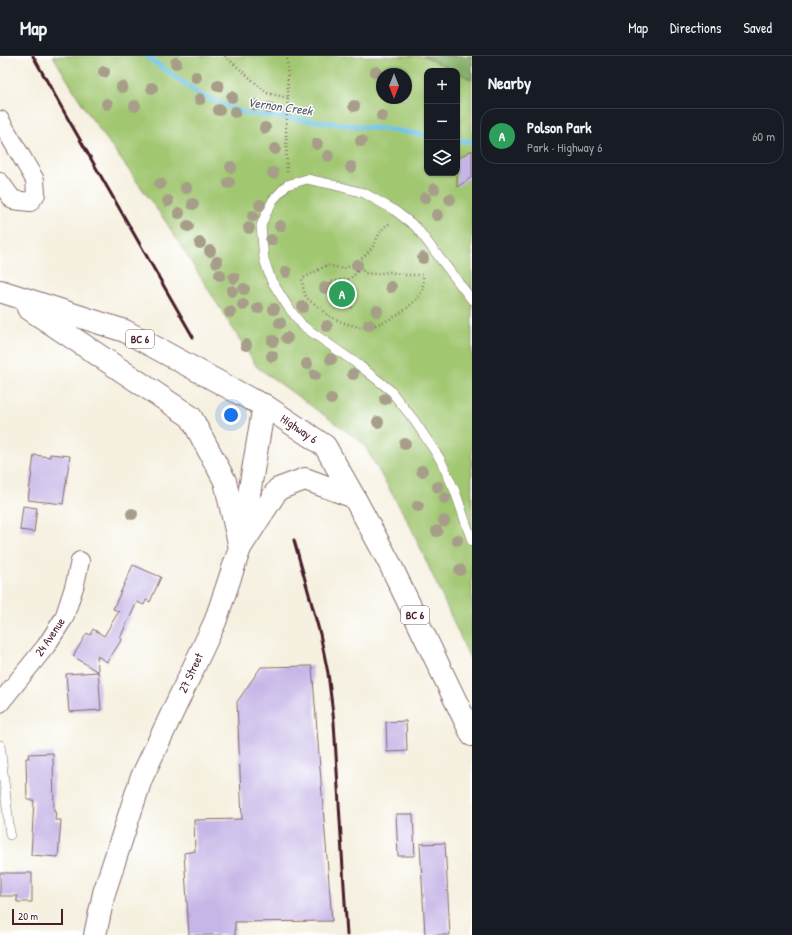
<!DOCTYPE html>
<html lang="en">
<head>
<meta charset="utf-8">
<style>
  body { margin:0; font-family:"Patrick Hand",sans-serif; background:#20242c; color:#f1f3f6 }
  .controls { position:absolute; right:12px; top:12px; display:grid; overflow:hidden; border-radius:8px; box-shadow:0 1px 3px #0004 }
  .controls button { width:36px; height:36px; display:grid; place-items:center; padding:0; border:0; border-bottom:1px solid #363941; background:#171b24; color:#f1f3f6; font:20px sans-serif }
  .compass { position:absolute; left:376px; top:12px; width:36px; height:36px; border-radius:50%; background:#171b24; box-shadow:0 1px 3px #0004; rotate:180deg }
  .scale { position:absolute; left:12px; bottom:10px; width:51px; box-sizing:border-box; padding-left:4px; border:2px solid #4a1f2b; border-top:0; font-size:11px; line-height:14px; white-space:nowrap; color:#4a1f2b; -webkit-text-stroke:3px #fff; paint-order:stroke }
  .you { position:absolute; left:231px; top:359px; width:14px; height:14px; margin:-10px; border:3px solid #fff; border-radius:50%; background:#1a73e8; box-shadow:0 0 0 6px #1a73e833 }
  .badge { display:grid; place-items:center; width:26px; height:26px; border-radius:50%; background:#1a73e8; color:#fff; font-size:13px; font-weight:700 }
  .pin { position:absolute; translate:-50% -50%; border:2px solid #fff; box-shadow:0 1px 4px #0006 }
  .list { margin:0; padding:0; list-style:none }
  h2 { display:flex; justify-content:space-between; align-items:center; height:52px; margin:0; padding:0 16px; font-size:17px }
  h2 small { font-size:13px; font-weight:400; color:#9ea1a6 }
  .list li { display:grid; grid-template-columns:26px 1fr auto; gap:12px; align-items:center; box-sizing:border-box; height:56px; margin:0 8px 8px; padding:0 8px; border:1px solid #363941; border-radius:16px }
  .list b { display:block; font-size:15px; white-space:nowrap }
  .list p { margin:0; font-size:13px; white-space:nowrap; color:#9ea1a6 }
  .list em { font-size:13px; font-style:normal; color:#9ea1a6 }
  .icon { flex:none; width:22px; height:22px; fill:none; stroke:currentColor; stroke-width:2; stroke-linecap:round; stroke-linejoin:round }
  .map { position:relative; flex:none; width:472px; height:879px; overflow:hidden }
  header { display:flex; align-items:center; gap:24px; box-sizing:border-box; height:56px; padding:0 20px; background:#171b24; border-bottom:1px solid #363941 }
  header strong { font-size:19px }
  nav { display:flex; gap:22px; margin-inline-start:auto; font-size:14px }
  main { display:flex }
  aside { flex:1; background:#171b24 }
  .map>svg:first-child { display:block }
  .green { fill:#a1c771; stroke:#76734e; fill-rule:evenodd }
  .forest { fill:#80ac63; stroke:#656647 }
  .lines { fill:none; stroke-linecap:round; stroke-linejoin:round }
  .stream { stroke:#67c2e5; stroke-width:5 }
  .building { fill:#c6b6e7 }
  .service-casing { stroke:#86686a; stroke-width:10 }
  .minor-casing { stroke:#86686a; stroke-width:20 }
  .secondary-casing { stroke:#86686a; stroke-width:24 }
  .primary-casing { stroke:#86686a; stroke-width:24 }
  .path { stroke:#86686a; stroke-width:2.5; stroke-dasharray:1 3; stroke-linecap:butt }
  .service { stroke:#fff; stroke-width:9 }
  .minor { stroke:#fff; stroke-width:18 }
  .secondary { stroke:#fff; stroke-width:22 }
  .primary { stroke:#fff; stroke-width:22 }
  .rail { stroke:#4a1f2b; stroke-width:3 }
  .tree { fill:#a79e8a }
  .labels { text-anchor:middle; stroke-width:3; stroke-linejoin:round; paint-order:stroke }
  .shield { fill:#fff; stroke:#80626b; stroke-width:1 }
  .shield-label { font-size:11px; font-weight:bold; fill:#4a1f2b }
  .street-label { font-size:12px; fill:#4a1f2b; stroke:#fff }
  .water-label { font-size:13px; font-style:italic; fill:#54586c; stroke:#fff }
</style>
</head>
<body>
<header>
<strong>Map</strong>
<nav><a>Map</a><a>Directions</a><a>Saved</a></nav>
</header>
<main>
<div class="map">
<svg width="472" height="879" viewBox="0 0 472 879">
  <rect width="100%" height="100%" fill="#fff"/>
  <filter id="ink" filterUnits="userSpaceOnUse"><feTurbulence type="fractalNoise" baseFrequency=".025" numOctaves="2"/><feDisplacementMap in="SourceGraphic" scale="8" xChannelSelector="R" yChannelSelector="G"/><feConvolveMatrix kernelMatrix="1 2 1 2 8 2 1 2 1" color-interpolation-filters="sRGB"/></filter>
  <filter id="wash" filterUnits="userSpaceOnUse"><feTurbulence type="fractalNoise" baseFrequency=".012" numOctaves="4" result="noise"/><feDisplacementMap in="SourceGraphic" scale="16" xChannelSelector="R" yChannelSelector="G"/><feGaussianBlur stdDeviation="0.9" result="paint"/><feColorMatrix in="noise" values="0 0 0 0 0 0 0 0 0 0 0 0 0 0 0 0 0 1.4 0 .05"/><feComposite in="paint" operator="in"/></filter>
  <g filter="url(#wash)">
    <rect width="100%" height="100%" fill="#f5f0df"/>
    <path class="green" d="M53 0H472V607L410 469 363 387 257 311 166 166 87 56ZM427 15H457V117H427ZM382 18H406V42H382Z"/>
    <polygon class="forest" points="424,0 472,0 472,24 457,16 457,15 454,15"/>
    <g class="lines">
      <g class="stream">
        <polyline points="146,0 199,38 244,57 399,75 427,79"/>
        <polyline points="457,84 472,86"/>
      </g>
    </g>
    <g id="blocks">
      <g class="building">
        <polygon points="472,94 472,121 457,131 457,103"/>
        <polygon points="50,398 70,400 63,448 28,444 34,399 50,401"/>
        <polygon points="23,450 37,452 34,476 20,474"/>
        <polygon points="133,509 161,521 150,546 146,544 144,549 137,546 120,582 122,583 107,606 97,600 101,654 69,656 66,618 98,616 73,600 87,577 90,579 93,573 104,580 119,555 113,553"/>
        <polygon points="312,610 332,865 235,866 235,879 189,879 184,797 195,795 194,764 242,763 237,646 261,611"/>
        <polygon points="406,665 407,695 387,696 386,666"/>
        <polygon points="53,697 54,756 56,756 55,764 61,764 58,801 31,799 34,744 27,744 26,702 29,702 28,698"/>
        <polygon points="396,758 413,758 415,800 398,800"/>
        <polygon points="445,787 450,879 425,879 420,788"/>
        <polygon points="0,817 32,817 32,846 17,846 17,840 0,840"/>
      </g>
    </g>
  </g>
  <g filter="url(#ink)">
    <use href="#blocks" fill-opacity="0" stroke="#86686a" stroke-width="1"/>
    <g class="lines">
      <g class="service-casing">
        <g id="service">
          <polyline points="472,244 416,171 394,154 364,137 330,128 307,123 287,129 273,144 265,160 261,170 264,203 271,224 288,251 303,270 360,310 390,334 414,364 440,403 455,435 472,485"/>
          <polyline points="0,689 10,779"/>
        </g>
      </g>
      <g class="minor-casing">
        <g id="minor">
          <polyline points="0,64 35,124 36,138 30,146 13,144 0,126"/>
          <polyline points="0,647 46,590 64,562 75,528 80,505"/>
        </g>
      </g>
      <g class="secondary-casing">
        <polyline id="secondary" points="95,879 104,837 141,723 215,566 240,492 264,349"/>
      </g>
      <g class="primary-casing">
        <g id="primary">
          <polyline points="0,235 125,275 250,343 264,349 325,390 354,441 390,508 472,679"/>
          <polyline points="28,252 191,361 225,425 240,492"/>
          <polyline points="240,492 278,433 305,423 354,441"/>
        </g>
      </g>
      <g class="path">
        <polyline points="225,0 267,37 288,42"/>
        <polyline points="287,116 286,72 288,42 287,0"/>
        <path d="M353 208 357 209 365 217 373 218 390 216 404 219H423C424 226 423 233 419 240 408 255 380 272 361 271 351 270 338 265 329 260 326 258 323 254 320 252 317 248 311 247 308 243 303 238 303 229 302 223L327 209C332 210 340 213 345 212 355 209 370 197 374 188 379 179 381 171 391 167"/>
        <path d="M353 208 357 216 350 223 330 226C334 239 337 241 351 245L350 249 354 254"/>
      </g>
      <use href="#service" class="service"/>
      <use href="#minor" class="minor"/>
      <use href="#secondary" class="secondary"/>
      <use href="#primary" class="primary"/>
      <g class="rail">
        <polyline points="33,0 67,61 193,281"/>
        <polyline points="294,484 320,578 328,617 334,666 347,879"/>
      </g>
    </g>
    <g class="tree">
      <circle cx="176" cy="7" r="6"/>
      <circle cx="104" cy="16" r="6"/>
      <circle cx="376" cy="16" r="6"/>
      <circle cx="196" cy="21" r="6"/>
      <circle cx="218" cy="30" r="6"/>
      <circle cx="122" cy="31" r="6"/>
      <circle cx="152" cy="32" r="6"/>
      <circle cx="232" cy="41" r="6"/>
      <circle cx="200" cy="43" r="6"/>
      <circle cx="107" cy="48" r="6"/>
      <circle cx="256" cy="49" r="6"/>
      <circle cx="135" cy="50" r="6"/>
      <circle cx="354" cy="50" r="6"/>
      <circle cx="269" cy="52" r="6"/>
      <circle cx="219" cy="54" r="6"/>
      <circle cx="235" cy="56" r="6"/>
      <circle cx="382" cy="60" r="6"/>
      <circle cx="265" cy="72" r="6"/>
      <circle cx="361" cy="85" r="6"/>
      <circle cx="317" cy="88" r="6"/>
      <circle cx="275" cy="93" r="6"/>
      <circle cx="328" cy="100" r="6"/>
      <circle cx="231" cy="111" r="6"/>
      <circle cx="351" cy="111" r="6"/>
      <circle cx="273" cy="117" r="6"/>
      <circle cx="229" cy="127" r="6"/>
      <circle cx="160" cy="128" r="6"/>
      <circle cx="186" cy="132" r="6"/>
      <circle cx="434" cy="133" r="6"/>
      <circle cx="425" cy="142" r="6"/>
      <circle cx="450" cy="143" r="6"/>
      <circle cx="168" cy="145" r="6"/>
      <circle cx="193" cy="148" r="6"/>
      <circle cx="260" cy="149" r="6"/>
      <circle cx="179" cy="157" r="6"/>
      <circle cx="437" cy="159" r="6"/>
      <circle cx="253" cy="160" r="6"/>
      <circle cx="188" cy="170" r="6"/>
      <circle cx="280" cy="170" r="6"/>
      <circle cx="249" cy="172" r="6"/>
      <circle cx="271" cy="184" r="6"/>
      <circle cx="200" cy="187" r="6"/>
      <circle cx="210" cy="195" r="6"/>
      <circle cx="423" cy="202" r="6"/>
      <circle cx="217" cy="206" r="6"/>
      <circle cx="357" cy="209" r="6"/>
      <circle cx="286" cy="216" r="6"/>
      <circle cx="220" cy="219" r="6"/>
      <circle cx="234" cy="222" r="6"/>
      <circle cx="391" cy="231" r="6"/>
      <circle cx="325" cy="232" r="6"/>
      <circle cx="244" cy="233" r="6"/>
      <circle cx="232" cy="235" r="6"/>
      <circle cx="338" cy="244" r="6"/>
      <circle cx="243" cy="249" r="6"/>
      <circle cx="303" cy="251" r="6"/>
      <circle cx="258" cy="252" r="6"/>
      <circle cx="274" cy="253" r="6"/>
      <circle cx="377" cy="255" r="6"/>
      <circle cx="230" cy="256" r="6"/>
      <circle cx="280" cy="267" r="6"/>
      <circle cx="369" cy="269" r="6"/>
      <circle cx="327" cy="270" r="6"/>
      <circle cx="287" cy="282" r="6"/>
      <circle cx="273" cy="285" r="6"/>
      <circle cx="246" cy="289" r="6"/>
      <circle cx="272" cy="300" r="6"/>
      <circle cx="331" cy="303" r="6"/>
      <circle cx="307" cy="308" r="6"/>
      <circle cx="353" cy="318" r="6"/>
      <circle cx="315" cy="319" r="6"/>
      <circle cx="331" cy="343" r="6"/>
      <circle cx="385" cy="343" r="6"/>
      <circle cx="378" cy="366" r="6"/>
      <circle cx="405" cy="388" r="6"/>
      <circle cx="422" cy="415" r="6"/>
      <circle cx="438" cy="431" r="6"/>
      <circle cx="445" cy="442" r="6"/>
      <circle cx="418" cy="450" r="6"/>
      <circle cx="132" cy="458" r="6"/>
      <circle cx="444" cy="465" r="6"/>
      <circle cx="437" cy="475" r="6"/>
      <circle cx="457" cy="484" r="6"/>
      <circle cx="460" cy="514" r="6"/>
    </g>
  </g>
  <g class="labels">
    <g class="shield">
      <rect x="126" y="274" width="28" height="18" rx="3"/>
      <rect x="401" y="550" width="28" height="18" rx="3"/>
    </g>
    <g class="shield-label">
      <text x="140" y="287">BC 6</text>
      <text x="415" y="563">BC 6</text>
    </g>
    <g class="street-label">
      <text transform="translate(299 373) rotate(34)" y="4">Highway 6</text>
      <text transform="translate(50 581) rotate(-56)" y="4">24 Avenue</text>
      <text transform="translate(191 617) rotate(-65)" y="4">27 Street</text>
    </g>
    <g class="water-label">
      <text transform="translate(280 50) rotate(8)" y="5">Vernon Creek</text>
    </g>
  </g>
</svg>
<div class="controls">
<button>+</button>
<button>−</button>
<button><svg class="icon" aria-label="layers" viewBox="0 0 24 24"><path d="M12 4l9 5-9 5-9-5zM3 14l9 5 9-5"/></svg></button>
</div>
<svg class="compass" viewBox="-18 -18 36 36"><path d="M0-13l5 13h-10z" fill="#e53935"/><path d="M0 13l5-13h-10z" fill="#9ea1a6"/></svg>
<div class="scale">20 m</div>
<div class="you"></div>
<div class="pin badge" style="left:342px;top:238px;background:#2e9e5b">A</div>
</div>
<aside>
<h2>Nearby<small></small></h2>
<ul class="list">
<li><span class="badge" style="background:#2e9e5b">A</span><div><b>Polson Park</b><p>Park · Highway 6</p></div><em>60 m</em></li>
</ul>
</aside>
</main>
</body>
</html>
